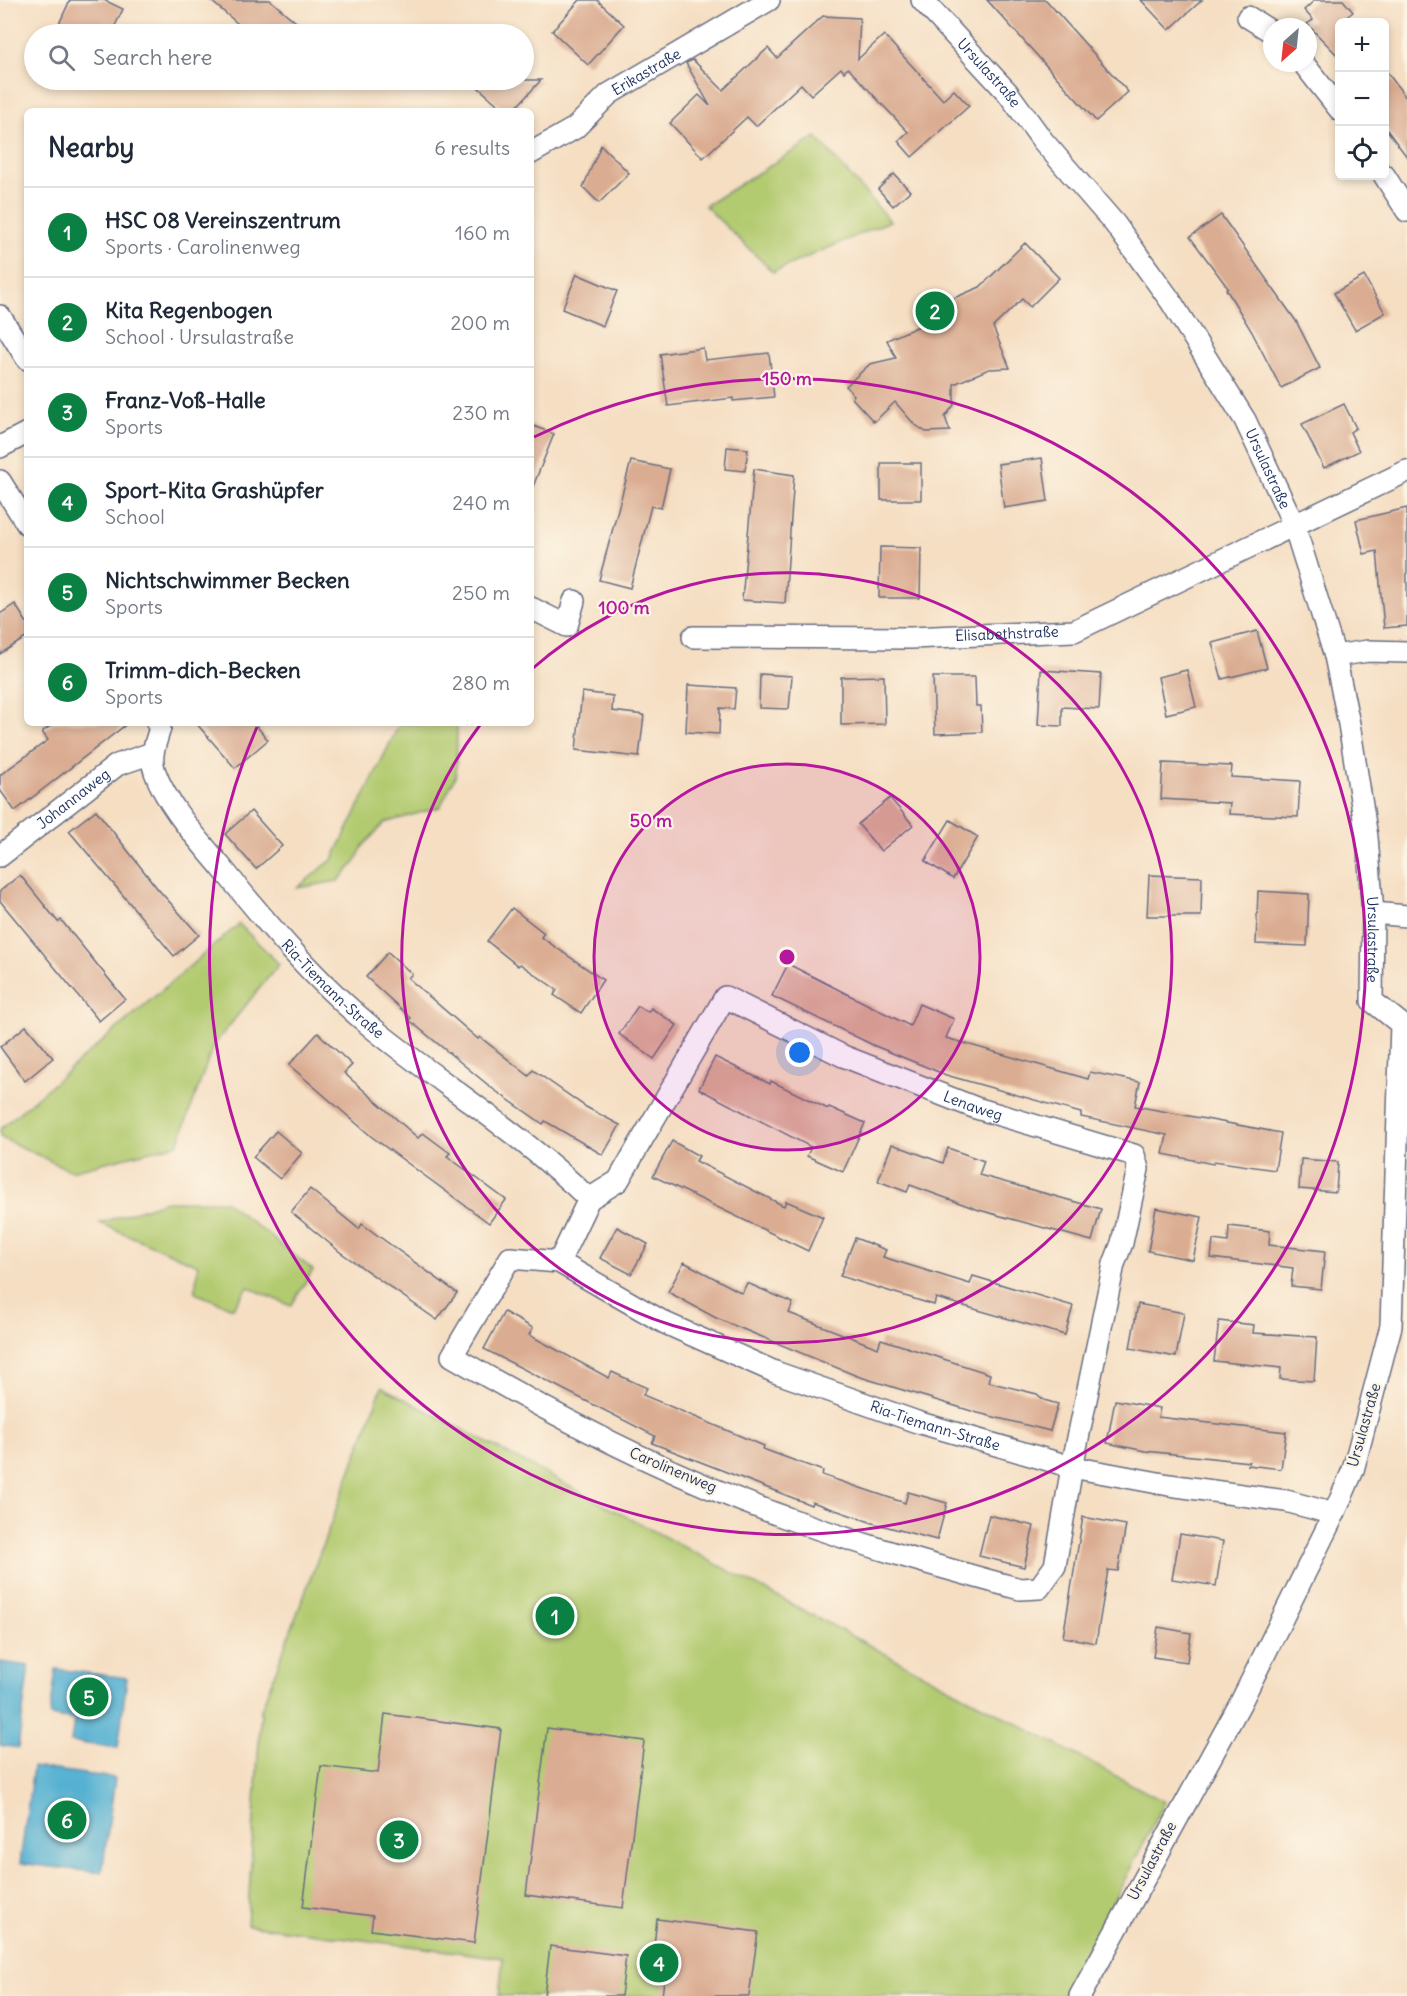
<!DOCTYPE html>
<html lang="en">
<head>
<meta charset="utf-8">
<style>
  body { margin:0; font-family:Delius,sans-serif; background:#f6f6f7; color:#1f2937 }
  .controls { position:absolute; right:18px; top:18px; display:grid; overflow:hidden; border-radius:9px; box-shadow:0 3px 9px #0003 }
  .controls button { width:54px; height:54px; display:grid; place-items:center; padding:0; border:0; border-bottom:2px solid #e0e1e3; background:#fff; color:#1f2937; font:30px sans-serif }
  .compass { position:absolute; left:1263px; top:18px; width:54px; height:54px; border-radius:50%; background:#fff; box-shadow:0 3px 9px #0003; rotate:207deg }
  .you { position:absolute; left:800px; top:1053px; width:21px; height:21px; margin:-15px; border:4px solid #fff; border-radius:50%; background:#1a73e8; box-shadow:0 0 0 9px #1a73e833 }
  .badge { display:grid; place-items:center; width:39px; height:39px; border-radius:50%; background:#0b8043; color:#fff; font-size:20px; font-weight:700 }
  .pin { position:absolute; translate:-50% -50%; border:3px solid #fff; box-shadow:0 2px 6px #0006 }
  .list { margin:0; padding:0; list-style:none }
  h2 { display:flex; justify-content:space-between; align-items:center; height:78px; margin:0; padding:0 24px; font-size:26px }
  h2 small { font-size:20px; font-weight:400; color:#747a83 }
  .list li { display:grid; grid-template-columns:39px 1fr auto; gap:18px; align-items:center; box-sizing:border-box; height:90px; padding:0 24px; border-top:2px solid #e0e1e3 }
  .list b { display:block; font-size:22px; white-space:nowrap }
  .list p { margin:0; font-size:20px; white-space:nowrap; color:#747a83 }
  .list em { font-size:20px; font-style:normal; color:#747a83 }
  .icon { flex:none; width:33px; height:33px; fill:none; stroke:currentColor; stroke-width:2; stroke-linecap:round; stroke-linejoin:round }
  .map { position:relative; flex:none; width:1407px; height:1996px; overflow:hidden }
  .search { position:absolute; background:#fff; box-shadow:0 3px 9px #0003; left:24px; top:24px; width:510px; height:66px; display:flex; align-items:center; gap:15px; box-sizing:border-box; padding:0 21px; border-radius:33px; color:#747a83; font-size:22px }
  .panel { position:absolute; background:#fff; box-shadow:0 3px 9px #0003; left:24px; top:108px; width:510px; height:618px; border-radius:9px }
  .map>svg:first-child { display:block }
  .green { fill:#b2ca6f; stroke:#667c66; stroke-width:1.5 }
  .water { fill:#54b1d2; stroke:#387098; stroke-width:1.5 }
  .building { fill:#daac91 }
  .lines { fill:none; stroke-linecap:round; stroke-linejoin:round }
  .street-casing { stroke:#676c81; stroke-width:24 }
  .street { stroke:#fff; stroke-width:21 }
  .ring { fill:none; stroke:#b5179e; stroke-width:3 }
  .labels { text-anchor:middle; stroke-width:4.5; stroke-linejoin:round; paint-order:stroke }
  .street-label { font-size:15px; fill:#1b2f5e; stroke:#fcf5e5 }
  .centre { fill:#b5179e; stroke:#fcf5e5; stroke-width:3 }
  .ring-label { font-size:18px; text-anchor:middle; font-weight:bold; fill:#b5179e; stroke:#fcf5e5; stroke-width:4.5; stroke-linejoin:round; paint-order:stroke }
</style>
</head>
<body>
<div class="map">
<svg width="1407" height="1996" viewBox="0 0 1407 1996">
  <rect width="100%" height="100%" fill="#fcf5e5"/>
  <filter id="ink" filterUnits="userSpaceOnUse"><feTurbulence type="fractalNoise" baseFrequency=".0167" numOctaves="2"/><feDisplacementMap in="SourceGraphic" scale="12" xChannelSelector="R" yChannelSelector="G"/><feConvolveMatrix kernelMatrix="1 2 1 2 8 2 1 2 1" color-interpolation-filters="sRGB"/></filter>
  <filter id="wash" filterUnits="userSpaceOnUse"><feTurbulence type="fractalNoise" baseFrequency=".008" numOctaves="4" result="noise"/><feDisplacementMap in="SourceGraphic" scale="24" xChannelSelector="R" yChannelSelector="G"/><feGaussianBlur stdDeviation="1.35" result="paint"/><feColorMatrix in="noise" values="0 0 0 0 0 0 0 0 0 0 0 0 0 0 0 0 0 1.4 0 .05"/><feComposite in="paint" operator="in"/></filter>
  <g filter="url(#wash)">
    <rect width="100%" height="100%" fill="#f5dec2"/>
    <g class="green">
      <polygon points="816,137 890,221 773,272 705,206"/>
      <polygon points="400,723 457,723 456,775 440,807 384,823 363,846 354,864 338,881 297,888 333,859"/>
      <polygon points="239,924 279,964 213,1046 178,1144 71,1171 0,1137 0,1129"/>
      <polygon points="166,1201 225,1201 313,1270 291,1306 248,1287 233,1308 195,1293 198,1265 100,1223"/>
      <polygon points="382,1387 1165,1802 1064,1996 499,1996 503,1958 247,1925 261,1710"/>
    </g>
    <g class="water">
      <polygon points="0,1662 29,1666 18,1748 0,1745"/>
      <polygon points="56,1669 127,1678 118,1748 71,1742 74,1720 50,1716"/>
      <polygon points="33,1767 115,1778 102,1873 20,1863"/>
    </g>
    <g id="blocks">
      <g class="building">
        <polygon points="70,0 104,0 123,9 111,34 65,34 68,29 59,24"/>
        <polygon points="210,0 270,0 310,34 250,34"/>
        <polygon points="580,0 597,0 624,25 588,65 552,31"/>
        <polygon points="987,0 1046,0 1128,92 1096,121"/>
        <polygon points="1141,0 1202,0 1169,30"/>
        <polygon points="1315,0 1343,0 1353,12 1340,22 1340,58 1307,24 1313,20 1304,10"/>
        <polygon points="823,16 860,18 858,59 884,35 943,100 954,90 969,106 912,157 898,141 908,132 848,68 844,72 841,68 811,95 801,84 756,126 747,117 703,158 670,123 699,95 710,106 686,63 693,60 723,90 768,48 777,58"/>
        <polygon points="1384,68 1407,99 1407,157 1384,126"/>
        <polygon points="470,80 541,80 513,111 505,111"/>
        <polygon points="601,145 629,173 599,203 583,187"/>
        <polygon points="894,174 910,191 893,206 878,189"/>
        <polygon points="1221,215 1296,321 1320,368 1281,388 1252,332 1226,289 1228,288 1190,237"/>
        <polygon points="1025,243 1059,278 1030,307 1022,299 993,327 1010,368 989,369 954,384 954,405 945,417 950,431 926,432 914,424 895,402 874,422 852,398 854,395 846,386 870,364 896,358 887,340 928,322 923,311 980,287"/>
        <polygon points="577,274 617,291 603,326 562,309"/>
        <polygon points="1364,276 1385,313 1355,330 1334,293"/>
        <polygon points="703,348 705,360 769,353 774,397 733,401 733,398 668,406 660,354"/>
        <polygon points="1344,404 1356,428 1350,432 1359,451 1324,468 1302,424"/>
        <polygon points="531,425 554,434 532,489 531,488"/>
        <polygon points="727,447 748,449 745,471 725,469"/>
        <polygon points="1042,458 1048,501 1004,508 998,464"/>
        <polygon points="631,461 670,469 661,508 651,506 630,588 599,580"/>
        <rect x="881" y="463" width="40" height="37"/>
        <polygon points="754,469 794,475 785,603 742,600"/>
        <polygon points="1407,508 1407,626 1384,628 1377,551 1364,554 1356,520"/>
        <polygon points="880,547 921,548 920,598 879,598"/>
        <polygon points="15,604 27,623 27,637 0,654 0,614"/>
        <polygon points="1257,631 1267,668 1222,679 1212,643"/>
        <polygon points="1041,670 1101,674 1099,709 1062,707 1062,726 1038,725"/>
        <polygon points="1187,670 1196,707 1166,714 1158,677"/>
        <polygon points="760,674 792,676 789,709 759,708"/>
        <polygon points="884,676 885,724 841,725 841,677"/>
        <polygon points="933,677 975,677 976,706 981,706 982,732 935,734"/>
        <polygon points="688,685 736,688 734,709 720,708 719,734 686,732"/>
        <polygon points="582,692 613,696 612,711 644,715 639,757 576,750"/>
        <polygon points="55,723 128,723 15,811 0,790 0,775 48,740 42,732"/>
        <polygon points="196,723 254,723 268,740 235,768"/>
        <polygon points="1163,763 1232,766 1231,777 1300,781 1298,817 1229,814 1230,803 1161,799"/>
        <polygon points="890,798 913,825 881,851 858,824"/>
        <polygon points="96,810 157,888 199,935 174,956 69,831"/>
        <polygon points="251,811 282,846 256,869 225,834"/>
        <polygon points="950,820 978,837 953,879 925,861"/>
        <polygon points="20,875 58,922 61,920 125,999 99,1021 0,901 0,891"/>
        <polygon points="1149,875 1202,877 1201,916 1147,916"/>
        <polygon points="1258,891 1309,894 1307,946 1256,944"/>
        <polygon points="512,908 544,933 541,937 603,980 581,1013 554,995 557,990 520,964 518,966 487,941"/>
        <polygon points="388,952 412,974 408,978 478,1039 480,1037 529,1076 533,1070 586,1107 620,1125 603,1155 545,1121 543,1124 493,1089 409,1020 411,1018 366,977"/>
        <polygon points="788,964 910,1026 919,1004 954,1019 946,1038 1088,1079 1090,1072 1140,1082 1135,1106 1281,1133 1275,1170 1214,1161 1213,1164 1163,1154 1167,1135 1081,1117 1081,1113 946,1075 875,1046 772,996"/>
        <polygon points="638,1006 648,1012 651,1008 677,1025 654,1059 619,1034"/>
        <polygon points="26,1026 53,1058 25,1081 0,1047"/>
        <polygon points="318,1033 352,1065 344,1073 418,1138 423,1133 450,1153 447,1156 506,1200 489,1223 372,1137 289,1065"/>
        <polygon points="715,1057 770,1084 771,1081 828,1109 829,1107 865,1123 843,1172 807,1156 811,1147 699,1089"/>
        <polygon points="276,1131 302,1153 280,1179 253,1157"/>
        <polygon points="672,1141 699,1156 696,1161 784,1206 786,1201 823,1217 808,1251 653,1176"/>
        <polygon points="892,1144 943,1163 948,1148 984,1161 979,1175 1101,1209 1092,1241 979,1210 910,1185 907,1192 878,1181"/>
        <polygon points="1301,1159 1338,1162 1336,1192 1299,1189"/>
        <polygon points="310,1189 359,1229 362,1224 457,1293 437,1320 340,1252 291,1212"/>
        <polygon points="1156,1208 1202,1217 1193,1260 1148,1251"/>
        <polygon points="1229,1226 1270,1231 1269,1245 1325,1251 1321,1289 1291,1286 1293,1268 1211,1258 1213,1240 1228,1242"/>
        <polygon points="617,1227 648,1244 631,1274 600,1258"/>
        <polygon points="855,1238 886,1250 883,1257 970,1284 973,1276 1073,1306 1065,1335 936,1298 934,1305 840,1276"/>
        <polygon points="684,1262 742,1293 747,1283 793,1303 789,1313 878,1348 881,1339 990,1374 988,1382 1037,1394 1044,1400 1058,1404 1050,1431 978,1413 857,1376 716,1318 668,1292"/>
        <polygon points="1138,1304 1184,1313 1176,1357 1130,1348"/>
        <polygon points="504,1312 533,1328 529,1335 609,1378 612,1372 647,1388 643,1395 764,1446 763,1449 823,1471 822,1475 905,1503 908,1492 947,1503 937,1540 873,1523 812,1502 811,1505 652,1443 655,1436 484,1349"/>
        <polygon points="1219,1321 1254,1325 1253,1333 1317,1337 1314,1381 1280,1379 1281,1368 1214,1361"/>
        <polygon points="1115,1400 1160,1408 1158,1417 1286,1432 1281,1469 1248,1465 1249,1462 1145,1451 1107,1443"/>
        <polygon points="989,1515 1034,1526 1024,1567 979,1556"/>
        <polygon points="1083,1517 1126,1525 1118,1571 1108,1570 1096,1643 1063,1637"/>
        <polygon points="1180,1534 1223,1541 1216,1586 1172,1579"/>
        <polygon points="1158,1627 1191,1633 1187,1662 1153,1657"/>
        <polygon points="385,1714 501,1729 474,1943 371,1930 373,1916 303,1907 321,1766 378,1773"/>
        <polygon points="547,1728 644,1741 623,1908 526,1895"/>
        <polygon points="657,1919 758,1932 749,1996 662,1996 666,1965 652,1963"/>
        <polygon points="550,1946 626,1956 621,1996 544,1996"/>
      </g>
    </g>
  </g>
  <g filter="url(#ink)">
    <use href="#blocks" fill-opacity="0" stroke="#676c81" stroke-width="1.5"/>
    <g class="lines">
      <g class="street-casing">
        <g id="street">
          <path id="s1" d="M922 0 1008 93 1043 141 1115 224 1170 300 1245 420 1294 525 1335 656 1349 724 1367 837 1373 913 1372 1001 1401 1024 1391 1326 1353 1470 1334 1514 1240 1704 1080 1996"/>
          <polyline points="1248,17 1272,32"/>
          <polyline points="1303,63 1340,110"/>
          <path id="s2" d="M531 153 575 128 609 94 769 0"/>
          <polyline points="1384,175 1407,211"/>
          <polyline points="0,316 27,359"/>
          <polyline points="0,447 27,433"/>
          <polyline points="0,481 27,524"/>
          <polyline points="531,608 567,626 574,601"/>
          <path id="s3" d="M693 637 911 638 1074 631 1407 471"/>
          <polyline points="1335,656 1368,651 1407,652"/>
          <path id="s4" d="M157 723 160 728C156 742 149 757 155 772 167 806 199 840 222 868 268 925 318 984 375 1030 446 1087 523 1135 589 1199"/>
          <path id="s5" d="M0 856 117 765 152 753"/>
          <polyline points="1373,913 1407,916"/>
          <path id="s6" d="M559 1262 589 1199 618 1181 725 997 843 1056 976 1108 1134 1155 1138 1169 1122 1243 1114 1264 1072 1467 1055 1566 1039 1588 1020 1589C943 1568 868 1547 793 1520 674 1478 561 1420 452 1356L510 1258 559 1262 665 1323 775 1372 917 1422 1072 1467 1169 1485 1286 1501 1334 1514"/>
        </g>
      </g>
      <use href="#street" class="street"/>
    </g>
  </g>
  <circle cx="787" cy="957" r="193" fill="#b5179e" fill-opacity=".12"/>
  <g class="ring">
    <circle cx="787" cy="957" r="193"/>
    <path d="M532 669A385 385 0 1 1 480 725"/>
    <path d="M534 437A578 578 0 1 1 257 727"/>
  </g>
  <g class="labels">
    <g class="street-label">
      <text dy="5" stroke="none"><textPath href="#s2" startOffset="142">Erikastraße</textPath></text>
      <text dy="5" stroke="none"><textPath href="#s1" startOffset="99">Ursulastraße</textPath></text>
      <text dy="5" stroke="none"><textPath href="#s1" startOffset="585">Ursulastraße</textPath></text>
      <text dy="5" stroke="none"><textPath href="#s3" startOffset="314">Elisabethstraße</textPath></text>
      <text dy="5" stroke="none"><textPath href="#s5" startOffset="93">Johannaweg</textPath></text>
      <text dy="5" stroke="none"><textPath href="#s1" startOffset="1071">Ursulastraße</textPath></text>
      <text dy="5" stroke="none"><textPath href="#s4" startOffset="333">Ria-Tiemann-Straße</textPath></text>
      <text dy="5" stroke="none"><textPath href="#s6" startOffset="588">Lenaweg</textPath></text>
      <text dy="5" stroke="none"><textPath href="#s6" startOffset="2414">Ria-Tiemann-Straße</textPath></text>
      <text transform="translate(1364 1425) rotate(-74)" y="5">Ursulastraße</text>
      <text transform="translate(673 1470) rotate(23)" y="5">Carolinenweg</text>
      <text transform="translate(1152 1861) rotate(-62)" y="5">Ursulastraße</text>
    </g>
  </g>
  <circle cx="787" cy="957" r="9" class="centre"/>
  <g class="ring-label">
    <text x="787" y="385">150 m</text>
    <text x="624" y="614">100 m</text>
    <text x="651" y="827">50 m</text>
  </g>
</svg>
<div class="controls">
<button>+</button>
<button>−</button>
<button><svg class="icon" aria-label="locate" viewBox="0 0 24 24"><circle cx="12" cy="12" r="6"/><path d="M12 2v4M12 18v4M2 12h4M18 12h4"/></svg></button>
</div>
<svg class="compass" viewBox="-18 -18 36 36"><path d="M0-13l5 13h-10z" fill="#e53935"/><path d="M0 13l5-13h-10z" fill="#747a83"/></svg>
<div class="you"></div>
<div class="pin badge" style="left:555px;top:1616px">1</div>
<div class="pin badge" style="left:935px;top:311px">2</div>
<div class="pin badge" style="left:399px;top:1840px">3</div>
<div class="pin badge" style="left:659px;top:1963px">4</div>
<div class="pin badge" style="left:89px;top:1697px">5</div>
<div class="pin badge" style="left:67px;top:1820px">6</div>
<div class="search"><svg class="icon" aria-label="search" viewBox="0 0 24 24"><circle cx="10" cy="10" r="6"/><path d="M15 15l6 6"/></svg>Search here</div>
<section class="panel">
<h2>Nearby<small>6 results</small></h2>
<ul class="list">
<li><span class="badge">1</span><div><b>HSC 08 Vereinszentrum</b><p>Sports · Carolinenweg</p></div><em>160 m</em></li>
<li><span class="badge">2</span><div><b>Kita Regenbogen</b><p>School · Ursulastraße</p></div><em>200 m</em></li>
<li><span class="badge">3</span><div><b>Franz-Voß-Halle</b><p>Sports</p></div><em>230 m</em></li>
<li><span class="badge">4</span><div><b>Sport-Kita Grashüpfer</b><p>School</p></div><em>240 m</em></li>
<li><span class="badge">5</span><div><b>Nichtschwimmer Becken</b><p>Sports</p></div><em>250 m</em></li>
<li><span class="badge">6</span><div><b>Trimm-dich-Becken</b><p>Sports</p></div><em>280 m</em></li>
</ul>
</section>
</div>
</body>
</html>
